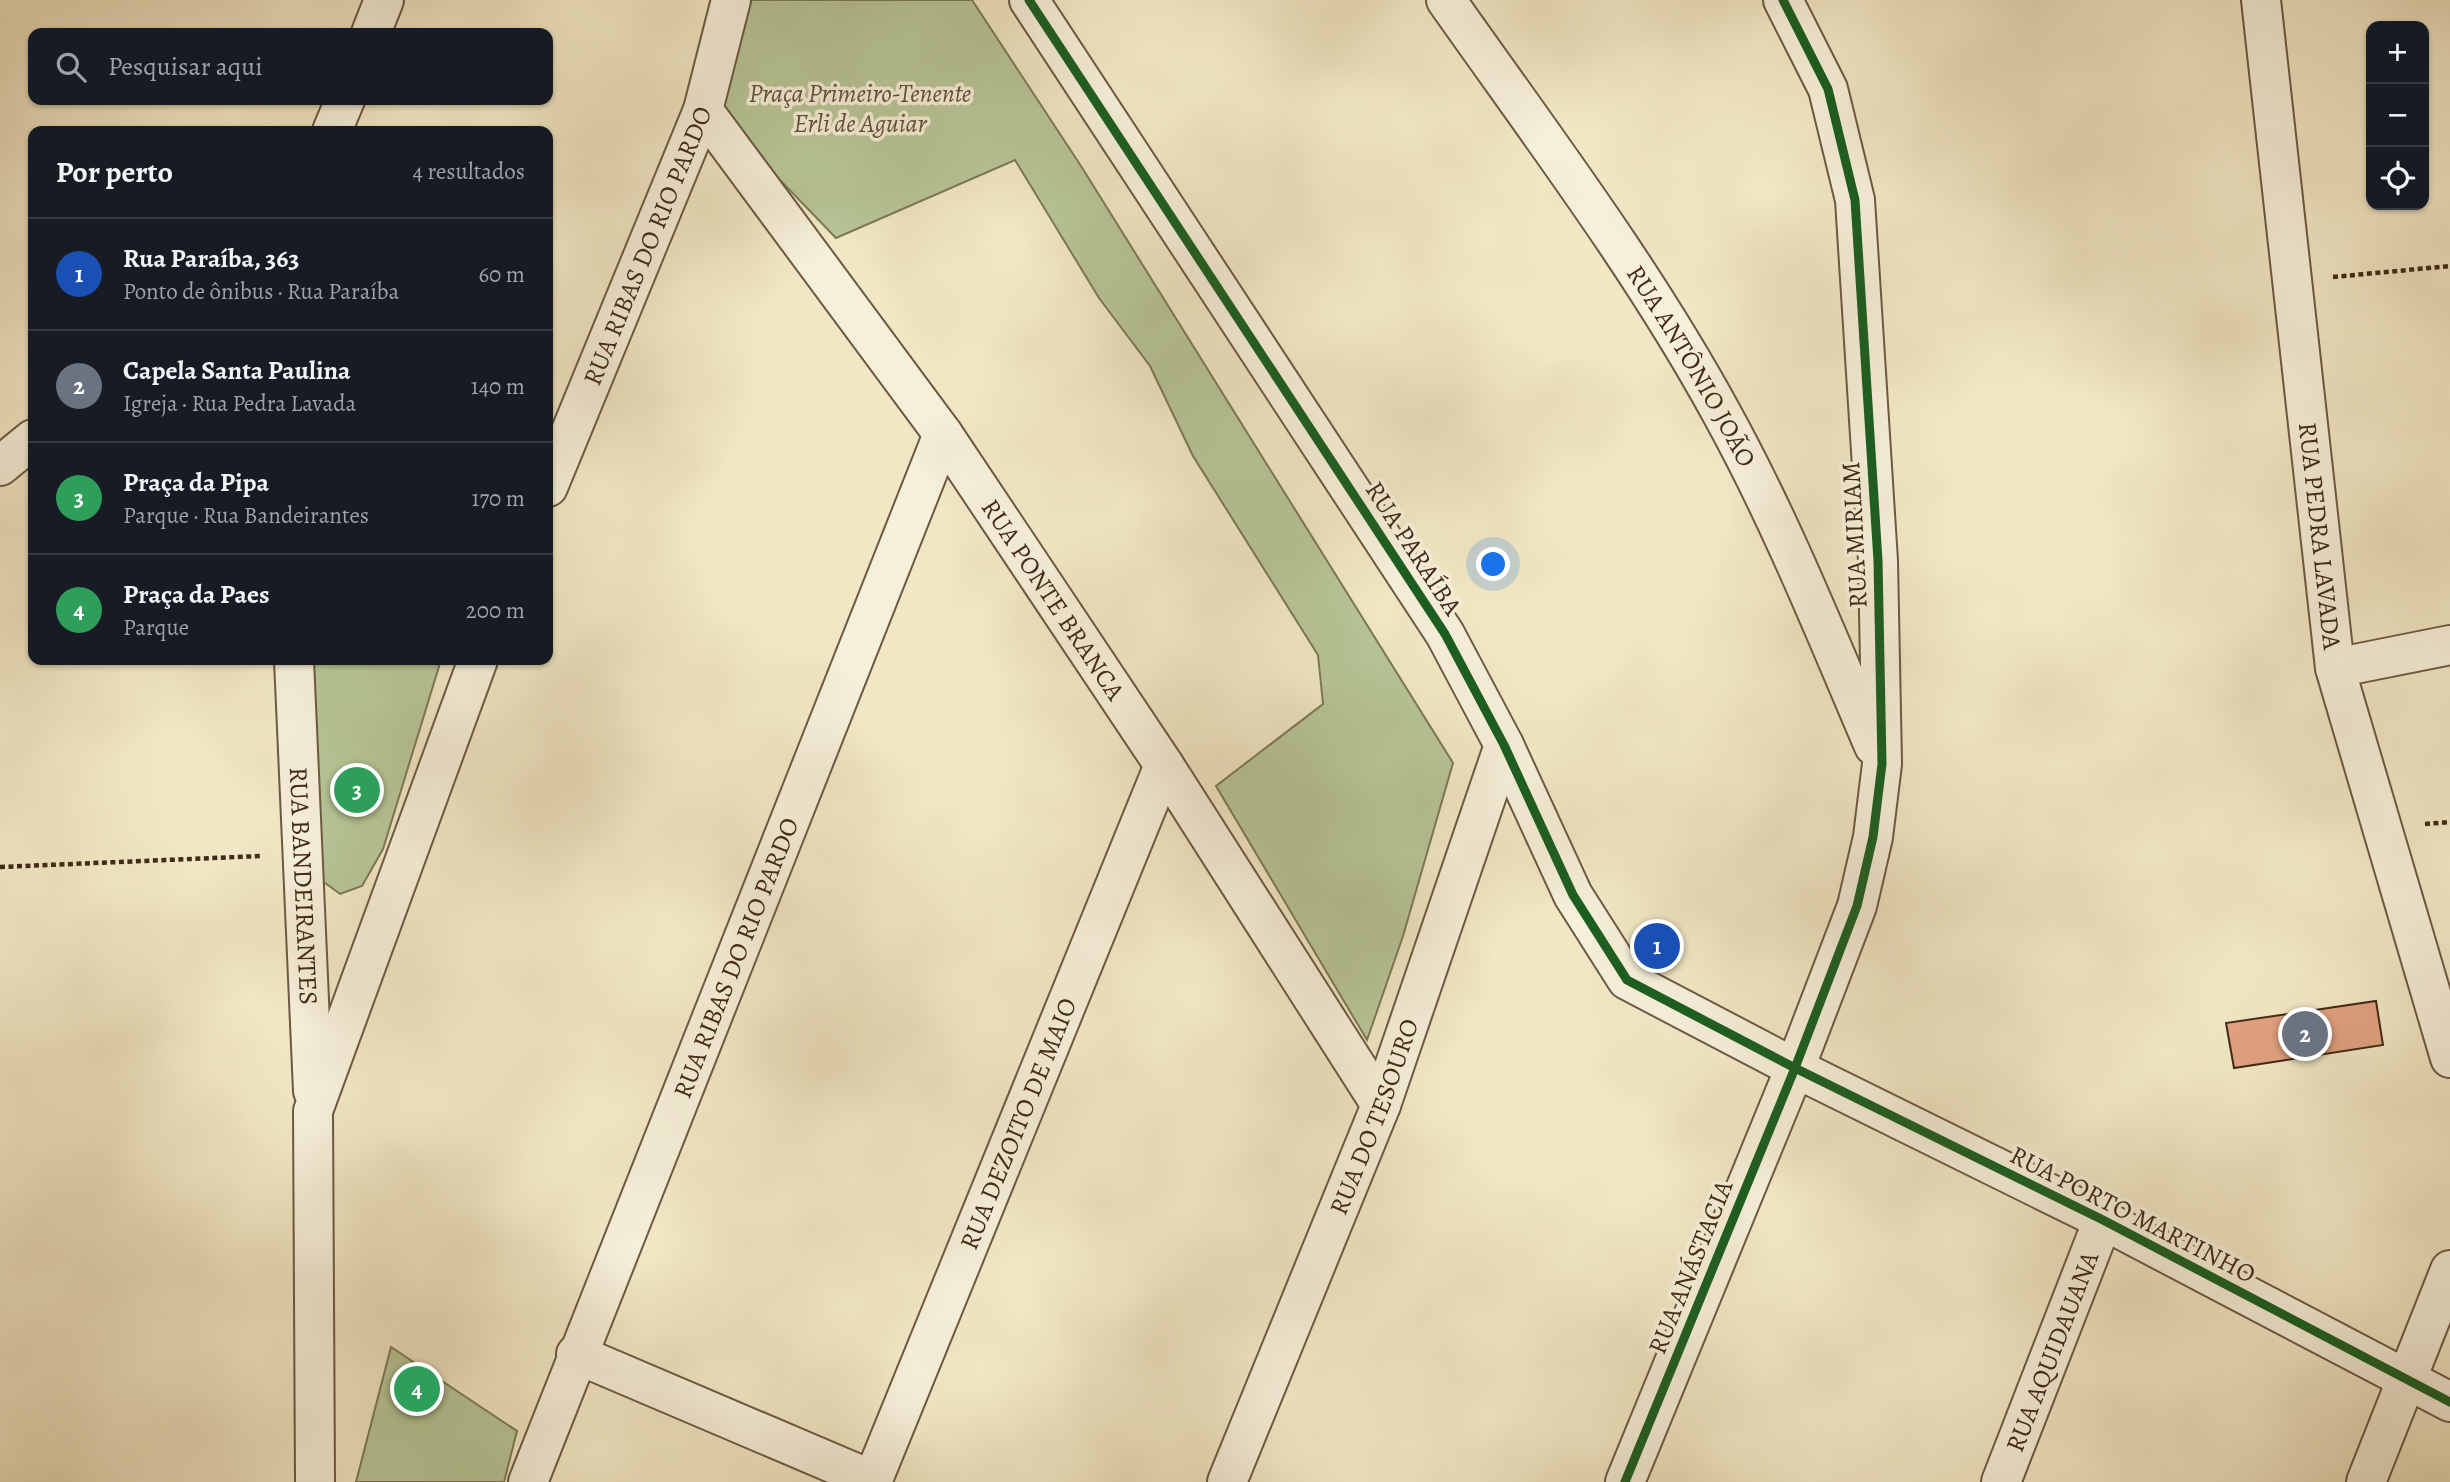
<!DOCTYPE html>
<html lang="pt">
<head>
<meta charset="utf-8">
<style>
  body { margin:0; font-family:Alegreya,serif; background:#20242c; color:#f1f3f6 }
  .controls { position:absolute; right:21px; top:21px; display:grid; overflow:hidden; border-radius:14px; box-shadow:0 2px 5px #0004 }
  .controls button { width:63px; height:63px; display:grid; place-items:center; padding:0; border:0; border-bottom:2px solid #363941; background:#171b24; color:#f1f3f6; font:35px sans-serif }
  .you { position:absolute; left:1494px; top:565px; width:24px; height:24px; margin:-18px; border:5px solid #fff; border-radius:50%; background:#1a73e8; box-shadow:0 0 0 10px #1a73e833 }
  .badge { display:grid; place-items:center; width:46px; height:46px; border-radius:50%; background:#c59692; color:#fff; font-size:23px; font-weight:700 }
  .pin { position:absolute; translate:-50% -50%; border:4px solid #fff; box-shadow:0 2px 7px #0006 }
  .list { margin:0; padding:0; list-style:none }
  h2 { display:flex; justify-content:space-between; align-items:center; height:91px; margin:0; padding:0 28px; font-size:30px }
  h2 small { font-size:23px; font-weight:400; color:#9ea1a6 }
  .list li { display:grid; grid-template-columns:46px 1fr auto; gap:21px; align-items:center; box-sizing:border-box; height:112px; padding:0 28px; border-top:2px solid #363941 }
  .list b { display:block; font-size:26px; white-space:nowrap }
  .list p { margin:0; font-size:23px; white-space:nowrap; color:#9ea1a6 }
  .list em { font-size:23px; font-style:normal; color:#9ea1a6 }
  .icon { flex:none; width:38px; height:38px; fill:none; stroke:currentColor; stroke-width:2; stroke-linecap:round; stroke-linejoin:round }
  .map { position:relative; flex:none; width:2450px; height:1482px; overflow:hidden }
  .search { position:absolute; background:#171b24; box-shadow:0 2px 5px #0004; left:28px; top:28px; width:525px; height:77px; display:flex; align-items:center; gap:18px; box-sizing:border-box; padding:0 24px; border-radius:14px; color:#9ea1a6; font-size:26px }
  .panel { position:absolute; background:#171b24; box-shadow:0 2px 5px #0004; left:28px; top:126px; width:525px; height:539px; border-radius:14px }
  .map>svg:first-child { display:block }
  .green { fill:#b7c697; stroke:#7c7857; stroke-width:2 }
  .building { fill:#e1a281; stroke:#412a17; stroke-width:2 }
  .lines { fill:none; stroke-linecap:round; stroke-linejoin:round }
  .street-casing { stroke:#6d5942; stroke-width:42 }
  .path { stroke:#412a17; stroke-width:4.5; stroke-dasharray:5 3.5; stroke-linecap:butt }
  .street { stroke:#f6efd9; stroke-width:38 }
  .cycleway-casing { stroke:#f6efd9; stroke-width:13 }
  .cycleway { stroke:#1b5e20; stroke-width:9 }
  .labels { text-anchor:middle; stroke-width:7; stroke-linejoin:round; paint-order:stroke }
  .park-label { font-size:26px; font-style:italic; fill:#5e5137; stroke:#f6efd9 }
  .street-label { font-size:26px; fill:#412a17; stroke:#f6efd9 }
</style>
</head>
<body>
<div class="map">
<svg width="2450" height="1482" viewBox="0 0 2450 1482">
  <rect width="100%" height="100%" fill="#f1e7c4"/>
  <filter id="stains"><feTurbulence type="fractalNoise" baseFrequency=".00286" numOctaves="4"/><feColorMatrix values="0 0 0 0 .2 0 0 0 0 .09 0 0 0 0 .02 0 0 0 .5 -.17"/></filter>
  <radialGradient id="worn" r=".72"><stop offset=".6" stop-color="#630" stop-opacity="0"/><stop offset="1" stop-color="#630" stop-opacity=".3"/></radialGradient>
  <g class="green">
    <polygon points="744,0 972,0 1081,166 1453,763 1403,936 1367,1040 1216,786 1323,704 1318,655 1193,456 1150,366 1099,298 1015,160 836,238 721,119"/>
    <polygon points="312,660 441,660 383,849 362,886 340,894 321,880"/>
    <polygon points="391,1347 517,1431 504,1482 356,1482"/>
  </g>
  <polygon class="building" points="2376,1001 2383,1045 2234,1068 2226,1023"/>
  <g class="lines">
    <g class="street-casing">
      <g id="street">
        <polyline points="1029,0 1445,634 1504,745 1573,895 1627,980 1795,1068 2103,1220 2450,1402"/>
        <path id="s1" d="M1446 0C1541 135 1643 269 1722 414 1781 521 1826 634 1874 746"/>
        <path id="s2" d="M2261 0 2335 668 2450 1058"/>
        <polyline points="371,33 384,0"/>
        <path id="s3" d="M703 110 943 434 1164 765 1381 1105"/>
        <polyline points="332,131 345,100"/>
        <polyline points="0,466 33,439"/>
        <path id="s4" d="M548 487 703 110 731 0"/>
        <path id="s5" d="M294 660 313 1091"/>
        <polyline points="2335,668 2450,645"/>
        <polyline points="576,1354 872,1480"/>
        <polyline points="315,1482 313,1111 478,660"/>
        <path id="s6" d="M528 1482 943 434"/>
        <path id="s7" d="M872 1482 1164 765"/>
        <path id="s8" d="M1227 1482 1381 1105 1504 745"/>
        <polyline points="1625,1482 1795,1068 1857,906 1873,837 1882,764 1878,561 1855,200 1828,89 1783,0"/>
        <path id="s9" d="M2001 1482 2103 1220"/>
        <polyline points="2366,1482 2450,1270"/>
      </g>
    </g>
    <g class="path">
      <polyline points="2333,277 2450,266"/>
      <polyline points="2425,824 2450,822"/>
      <polyline points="0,867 261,856"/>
    </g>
    <use href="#street" class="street"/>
    <g class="cycleway-casing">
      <g id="cycleway">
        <polyline points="1029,0 1445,634 1504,745 1573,895 1627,980 1795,1068 2103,1220 2450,1402"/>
        <polyline points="1625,1482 1795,1068 1857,906 1873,837 1882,764 1878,561 1855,200 1828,89 1783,0"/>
      </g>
    </g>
    <use href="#cycleway" class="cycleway"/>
  </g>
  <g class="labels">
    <g class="park-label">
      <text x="860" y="102">Praça Primeiro-Tenente<tspan x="860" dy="30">Erli de Aguiar</tspan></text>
    </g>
    <g class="street-label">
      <text dy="9" stroke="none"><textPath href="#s4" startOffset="261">RUA RIBAS DO RIO PARDO</textPath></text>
      <text dy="9" stroke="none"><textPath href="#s1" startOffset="441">RUA ANTÔNIO JOÃO</textPath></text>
      <text transform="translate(1854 535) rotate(-93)" y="9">RUA MIRIAM</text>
      <text dy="9" stroke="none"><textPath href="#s2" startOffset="539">RUA PEDRA LAVADA</textPath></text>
      <text transform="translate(1414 548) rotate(57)" y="9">RUA PARAÍBA</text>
      <text dy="9" stroke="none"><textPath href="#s3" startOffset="602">RUA PONTE BRANCA</textPath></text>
      <text dy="9" stroke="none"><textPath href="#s5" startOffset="226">RUA BANDEIRANTES</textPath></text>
      <text dy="9" stroke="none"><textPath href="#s6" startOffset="564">RUA RIBAS DO RIO PARDO</textPath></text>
      <text dy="9" stroke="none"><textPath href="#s8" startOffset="394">RUA DO TESOURO</textPath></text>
      <text dy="9" stroke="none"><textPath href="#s7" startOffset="387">RUA DEZOITO DE MAIO</textPath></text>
      <text transform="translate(2133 1214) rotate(27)" y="9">RUA PORTO MARTINHO</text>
      <text transform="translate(1690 1267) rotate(-68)" y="9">RUA ANÁSTACIA</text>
      <text dy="9" stroke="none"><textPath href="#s9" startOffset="140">RUA AQUIDAUANA</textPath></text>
    </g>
  </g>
  <rect width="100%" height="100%" filter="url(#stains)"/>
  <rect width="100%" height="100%" fill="url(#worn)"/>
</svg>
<div class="controls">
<button>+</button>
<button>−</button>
<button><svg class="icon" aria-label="locate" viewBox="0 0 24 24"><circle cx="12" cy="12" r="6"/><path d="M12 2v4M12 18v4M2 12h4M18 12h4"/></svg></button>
</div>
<div class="you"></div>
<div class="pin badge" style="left:1657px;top:946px;background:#1a4fb4">1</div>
<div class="pin badge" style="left:2305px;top:1034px;background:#6b7280">2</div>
<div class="pin badge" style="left:357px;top:790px;background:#2e9e5b">3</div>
<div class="pin badge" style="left:417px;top:1389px;background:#2e9e5b">4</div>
<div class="search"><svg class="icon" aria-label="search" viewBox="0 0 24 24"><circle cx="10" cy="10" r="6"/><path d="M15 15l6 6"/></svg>Pesquisar aqui</div>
<section class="panel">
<h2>Por perto<small>4 resultados</small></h2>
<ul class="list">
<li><span class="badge" style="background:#1a4fb4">1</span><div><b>Rua Paraíba, 363</b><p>Ponto de ônibus · Rua Paraíba</p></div><em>60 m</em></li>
<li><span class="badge" style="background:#6b7280">2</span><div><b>Capela Santa Paulina</b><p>Igreja · Rua Pedra Lavada</p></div><em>140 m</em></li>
<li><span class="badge" style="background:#2e9e5b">3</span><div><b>Praça da Pipa</b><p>Parque · Rua Bandeirantes</p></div><em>170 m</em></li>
<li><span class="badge" style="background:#2e9e5b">4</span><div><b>Praça da Paes</b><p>Parque</p></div><em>200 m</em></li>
</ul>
</section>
</div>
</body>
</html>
